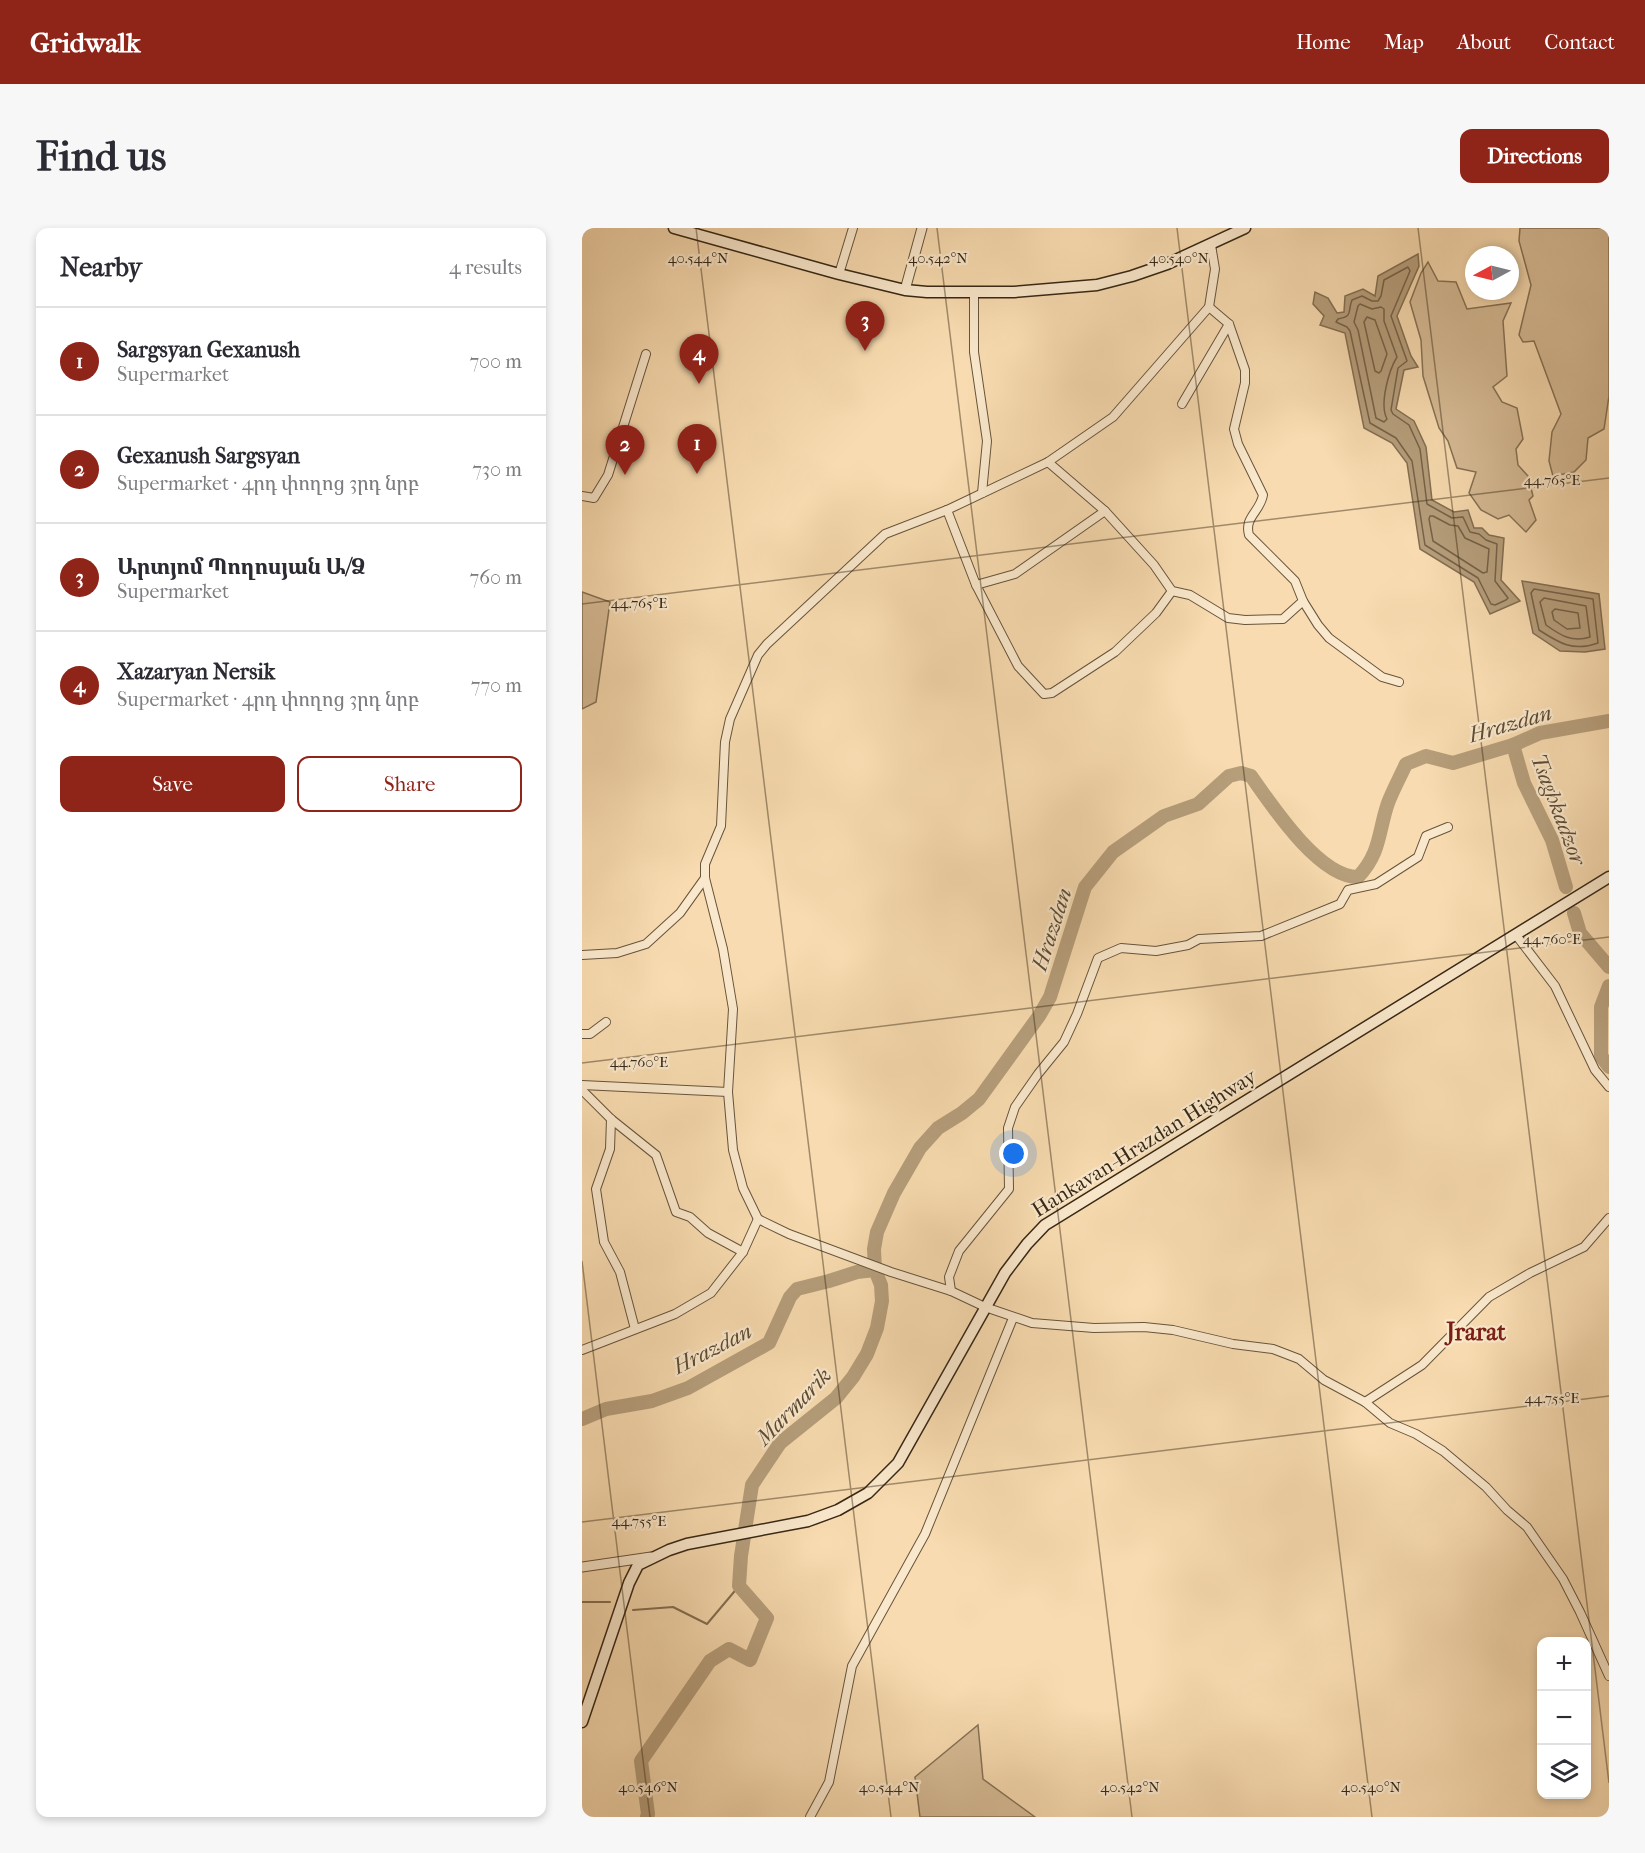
<!DOCTYPE html>
<html lang="en">
<head>
<meta charset="utf-8">
<style>
  body { margin:0; font-family:"IM FELL French Canon","Noto Serif Armenian",serif; background:#f7f7f7; color:#2b2b33 }
  .controls { position:absolute; right:18px; bottom:18px; display:grid; overflow:hidden; border-radius:12px; box-shadow:0 3px 9px #0003 }
  .controls button { width:54px; height:54px; display:grid; place-items:center; padding:0; border:0; border-bottom:2px solid #e1e1e2; background:#fff; color:#2b2b33; font:30px sans-serif }
  .compass { position:absolute; left:883px; top:18px; width:54px; height:54px; border-radius:50%; background:#fff; box-shadow:0 3px 9px #0003; rotate:263deg }
  .you { position:absolute; left:432px; top:926px; width:21px; height:21px; margin:-15px; border:4px solid #fff; border-radius:50%; background:#1a73e8; box-shadow:0 0 0 9px #1a73e833 }
  .badge { display:grid; place-items:center; width:39px; height:39px; border-radius:50%; background:#8f2418; color:#fff; font-size:20px; font-weight:700 }
  .pin { position:absolute; translate:-50% -50px; filter:drop-shadow(0 2px 3px #0008) }
  .pin::after { content:''; position:absolute; top:32px; width:21px; height:18px; background:inherit; clip-path:polygon(0 0,100% 0,50% 100%) }
  .list { margin:0; padding:0; list-style:none }
  h2 { display:flex; justify-content:space-between; align-items:center; height:78px; margin:0; padding:0 24px; font-size:26px }
  h2 small { font-size:20px; font-weight:400; color:#7c7c81 }
  .list li { display:grid; grid-template-columns:39px 1fr auto; gap:18px; align-items:center; box-sizing:border-box; height:108px; padding:0 24px; border-top:2px solid #e1e1e2 }
  .list b { display:block; font-size:22px; white-space:nowrap }
  .list p { margin:0; font-size:20px; white-space:nowrap; color:#7c7c81 }
  .list em { font-size:20px; font-style:normal; color:#7c7c81 }
  .actions { display:flex; gap:12px; padding:18px 24px }
  .actions a { flex:1; padding:14px 0; border:2px solid #8f2418; border-radius:12px; text-align:center; font-size:21px; color:#8f2418 }
  .actions .main { background:#8f2418; color:#fff }
  .icon { flex:none; width:33px; height:33px; fill:none; stroke:currentColor; stroke-width:2; stroke-linecap:round; stroke-linejoin:round }
  .map { position:relative; flex:none; width:1027px; height:1589px; overflow:hidden; border-radius:12px }
  header { display:flex; align-items:center; gap:36px; box-sizing:border-box; height:84px; padding:0 30px; background:#8f2418; color:#fff }
  header strong { font-size:28px }
  nav { display:flex; gap:33px; margin-inline-start:auto; font-size:21px }
  .intro { display:flex; align-items:center; justify-content:space-between; box-sizing:border-box; height:144px; padding:0 36px }
  h1 { margin:0; font-size:42px }
  .button { padding:15px 27px; border-radius:12px; background:#8f2418; color:#fff; font-size:21px; font-weight:700 }
  main { display:flex; gap:36px; padding:0 36px }
  aside { flex:1; background:#fff; border-radius:12px; box-shadow:0 3px 9px #0003 }
  .map>svg:first-child { display:block }
  .green { fill:#d7bc96; stroke:#867256; stroke-width:1.5 }
  .water { fill:#b69e7b; stroke:#836e52; stroke-width:1.5 }
  .lines { fill:none; stroke-linecap:round; stroke-linejoin:round }
  .shore { stroke:#766248; stroke-width:1.5 }
  .stream { stroke:#836e52; stroke-width:2 }
  .river { stroke:#b69e7b; stroke-width:14 }
  .minor-casing { stroke:#66543c; stroke-width:10 }
  .tertiary-casing { stroke:#66543c; stroke-width:11 }
  .secondary-casing { stroke:#362715; stroke-width:13 }
  .minor { stroke:#fae8cc; stroke-width:8 }
  .tertiary { stroke:#fae8cc; stroke-width:9 }
  .secondary { stroke:#fae8cc; stroke-width:10 }
  .ticks { fill:none; stroke:#362715; stroke-width:1.5; stroke-opacity:0.45 }
  .labels { text-anchor:middle; stroke-width:4.5; stroke-linejoin:round; paint-order:stroke }
  .street-label { font-size:21px; fill:#362715; stroke:#fae8cc }
  .water-label { font-size:22px; font-style:italic; fill:#5c4b34; stroke:#fae8cc }
  .quarter-label { font-size:24px; font-weight:bold; fill:#7a1f14; stroke:#fae8cc }
  .ticks-label { font-size:15px; text-anchor:middle; fill:#362715; stroke:#fae8cc; stroke-width:4.5; stroke-linejoin:round; paint-order:stroke }
</style>
</head>
<body>
<header>
<strong>Gridwalk</strong>
<nav><a>Home</a><a>Map</a><a>About</a><a>Contact</a></nav>
</header>
<div class="intro"><h1>Find us</h1><a class="button">Directions</a></div>
<main>
<aside>
<h2>Nearby<small>4 results</small></h2>
<ul class="list">
<li><span class="badge">1</span><div><b>Sargsyan Gexanush</b><p>Supermarket</p></div><em>700 m</em></li>
<li><span class="badge">2</span><div><b>Gexanush Sargsyan</b><p>Supermarket · 4րդ փողոց 3րդ նրբ</p></div><em>730 m</em></li>
<li><span class="badge">3</span><div><b>Արտյոմ Պողոսյան Ա/Ձ</b><p>Supermarket</p></div><em>760 m</em></li>
<li><span class="badge">4</span><div><b>Xazaryan Nersik</b><p>Supermarket · 4րդ փողոց 3րդ նրբ</p></div><em>770 m</em></li>
</ul>
<div class="actions"><a class="main">Save</a><a>Share</a></div>
</aside>
<div class="map">
<svg width="1027" height="1589" viewBox="0 0 1027 1589">
  <rect width="100%" height="100%" fill="#f8dbb0"/>
  <filter id="stains"><feTurbulence type="fractalNoise" baseFrequency=".00333" numOctaves="4"/><feColorMatrix values="0 0 0 0 .2 0 0 0 0 .09 0 0 0 0 .02 0 0 0 .5 -.17"/></filter>
  <radialGradient id="worn" r=".72"><stop offset=".6" stop-color="#630" stop-opacity="0"/><stop offset="1" stop-color="#630" stop-opacity=".3"/></radialGradient>
  <g class="green">
    <polygon points="938,0 1027,0 1027,168 1022,201 1006,210 1004,232 992,244 971,248 967,233 970,204 979,186 952,113 941,114 937,107 949,57 937,13"/>
    <polygon points="846,34 856,53 874,54 885,81 929,75 921,93 925,148 911,159 920,174 935,180 941,211 934,221 936,237 946,248 951,268 947,272 954,292 944,304 927,287 916,291 899,282 887,265 894,244 875,240 866,213 857,200 841,148 839,112 828,74 839,45"/>
    <polygon points="0,364 28,374 14,474 0,481"/>
    <polygon points="396,1497 401,1551 453,1589 338,1589 333,1549"/>
  </g>
  <g class="water">
    <polygon points="836,26 837,38 815,88 829,128 836,139 822,142 814,181 832,193 844,219 850,272 872,284 886,282 892,300 900,300 907,307 922,310 919,352 938,373 908,386 892,354 838,321 825,235 810,215 782,200 763,105 738,97 742,88 731,76 733,64 746,70 755,85 762,84 763,68 781,61 793,68 796,48"/>
    <polygon points="940,353 1017,366 1023,421 1003,424 978,423 951,405"/>
  </g>
  <g class="lines">
    <g class="shore">
      <path d="M826 39 828 43 809 88 825 133 816 140 809 182 811 186 827 197 838 221 845 276 870 290 881 289 888 304 897 306 904 312 915 316 913 353 926 370 924 372 913 377 909 376 896 350 843 317 830 233 814 210 788 195 768 103 765 99 754 94 756 91C772 88 765 84 770 72L780 68 790 73H796L799 68 802 52Z"/>
      <path d="M778 76 790 81 799 79 802 81V93L815 129C807 142 797 176 805 191L802 194 794 190 776 102 772 94 776 78Z"/>
      <polygon points="785,89 793,92 805,126 799,143 797,145 793,143 782,94"/>
      <polygon points="848,288 851,288 868,297 876,298 883,310 907,321 905,344 901,345 851,313 847,291"/>
      <path d="M952 361 1011 371 1016 415C991 424 977 415 957 402L949 365Z"/>
      <path d="M962 370 1004 378 1008 409C990 415 978 407 964 397L958 374Z"/>
      <polygon points="973,381 996,385 998,400 985,401 972,392 970,384"/>
    </g>
    <g class="stream">
      <polyline points="0,1374 28,1374"/>
      <polyline points="51,1382 91,1379 125,1396 157,1358"/>
    </g>
    <g class="river">
      <polyline points="931,517 942,555 970,612 984,659"/>
      <polyline points="992,685 998,705 1027,739"/>
      <polyline points="1027,758 1019,779 1019,828 1027,839"/>
      <polyline points="0,1191 24,1181 70,1173 106,1160 187,1115 208,1069 215,1061 247,1053 275,1044 293,1042"/>
      <path d="M65 1589 66 1586 59 1533 128 1433 147 1421 168 1432 185 1390 157 1358 159 1328 170 1257 198 1215 254 1170 271 1149 285 1126 295 1100 300 1073 299 1057 293 1042 292 1021 295 1004 312 965 338 920 356 900 380 885 397 871 457 788 468 769 503 659 531 624 582 588 616 576 647 548 659 545 669 548C690 578 737 649 776 649 799 625 796 604 806 575 811 562 818 549 824 536L844 528 871 535 931 517 958 505 1027 493"/>
    </g>
    <g class="minor-casing">
      <g id="minor">
        <polyline points="629,17 633,41 627,79 531,189 466,234 365,282 303,306 185,416 176,427 148,491 143,514 139,598 123,636 123,650 141,721 151,781 146,864 151,922 161,960 176,991 207,1006 309,1044 369,1063 403,1079 450,1095 512,1100 562,1099 591,1102 651,1116 691,1121 717,1131 742,1152 783,1174 808,1195 834,1206 861,1223 904,1259 925,1282 945,1299 981,1351 998,1384 1027,1448"/>
        <polyline points="257,46 271,0"/>
        <polyline points="392,64 392,124 405,213 400,265"/>
        <path d="M627 79 647 96 663 142V155L652 201 656 216 681 267C678 284 662 289 667 307L713 353 721 373 736 397 747 410 800 449 817 454"/>
        <polyline points="600,176 647,96"/>
        <polyline points="466,234 523,283 572,337 590,363 608,367 646,390 663,392 701,391 721,373"/>
        <polyline points="0,268 12,270 26,247 64,126"/>
        <polyline points="365,282 394,357 436,438 462,466 470,465 533,424 574,385 590,363"/>
        <polyline points="394,357 433,346 523,283"/>
        <polyline points="934,707 973,758 1013,842 1027,859"/>
        <polyline points="0,727 35,725 64,716 98,685 123,650"/>
        <polyline points="0,806 8,806 24,794"/>
        <polyline points="0,857 146,864"/>
        <polyline points="0,862 29,891 74,927 94,984 108,989 126,1005 161,1024"/>
        <polyline points="29,891 28,921 14,961 22,1014 38,1044 53,1101"/>
        <polyline points="369,1063 367,1049 377,1023 427,961 426,900 433,879 456,846 482,814 495,786 516,730 539,720 574,723 606,717 617,711 679,708 758,676 766,662 794,656 836,629 844,608 866,599"/>
        <polyline points="0,1122 93,1086 129,1065 161,1024 176,991"/>
        <polyline points="783,1174 840,1137 907,1069 948,1045 1002,1019 1027,990"/>
        <polyline points="228,1589 247,1554 270,1438 343,1306 431,1090"/>
      </g>
    </g>
    <g class="tertiary-casing">
      <g id="tertiary">
        <polyline points="323,62 340,0"/>
        <polyline points="0,1339 69,1329"/>
      </g>
    </g>
    <g class="secondary-casing">
      <g id="secondary">
        <polyline points="92,0 257,46 323,62 345,64 432,64 515,57 550,48 585,36 663,0"/>
        <polyline points="0,1494 47,1355 56,1337 87,1322 105,1316 226,1293 256,1282 286,1265 316,1235 423,1045 445,1016 463,997 1027,649"/>
      </g>
    </g>
    <use href="#minor" class="minor"/>
    <use href="#tertiary" class="tertiary"/>
    <use href="#secondary" class="secondary"/>
  </g>
  <path class="ticks" d="M114 0 309 1589M355 0 550 1589M595 0 790 1589M836 0 1027 1555M0 376 1027 250M0 835 1027 709M0 1033 68 1589M0 1294 1027 1168"/>
  <g class="labels">
    <g class="street-label">
      <text transform="translate(562 915) rotate(-32)" y="7">Hankavan-Hrazdan Highway</text>
    </g>
    <g class="water-label">
      <text transform="translate(928 495) rotate(-16)" y="8">Hrazdan</text>
      <text transform="translate(977 581) rotate(69)" y="8">Tsaghkadzor</text>
      <text transform="translate(469 701) rotate(-72)" y="8">Hrazdan</text>
      <text transform="translate(130 1120) rotate(-27)" y="8">Hrazdan</text>
      <text transform="translate(211 1178) rotate(-46)" y="8">Marmarik</text>
    </g>
    <g class="quarter-label">
      <text x="894" y="1112">Jrarat</text>
    </g>
  </g>
  <g class="ticks-label">
    <text x="116" y="35">40.544°N</text>
    <text x="356" y="35">40.542°N</text>
    <text x="597" y="35">40.540°N</text>
    <text x="970" y="257">44.765°E</text>
    <text x="57" y="380">44.765°E</text>
    <text x="970" y="716">44.760°E</text>
    <text x="57" y="839">44.760°E</text>
    <text x="970" y="1175">44.755°E</text>
    <text x="57" y="1298">44.755°E</text>
    <text x="66" y="1564">40.546°N</text>
    <text x="307" y="1564">40.544°N</text>
    <text x="548" y="1564">40.542°N</text>
    <text x="789" y="1564">40.540°N</text>
  </g>
  <rect width="100%" height="100%" filter="url(#stains)"/>
  <rect width="100%" height="100%" fill="url(#worn)"/>
</svg>
<div class="controls">
<button>+</button>
<button>−</button>
<button><svg class="icon" aria-label="layers" viewBox="0 0 24 24"><path d="M12 4l9 5-9 5-9-5zM3 14l9 5 9-5"/></svg></button>
</div>
<svg class="compass" viewBox="-18 -18 36 36"><path d="M0-13l5 13h-10z" fill="#e53935"/><path d="M0 13l5-13h-10z" fill="#7c7c81"/></svg>
<div class="you"></div>
<div class="pin badge" style="left:115px;top:246px">1</div>
<div class="pin badge" style="left:43px;top:247px">2</div>
<div class="pin badge" style="left:283px;top:123px">3</div>
<div class="pin badge" style="left:117px;top:156px">4</div>
</div>
</main>
</body>
</html>
